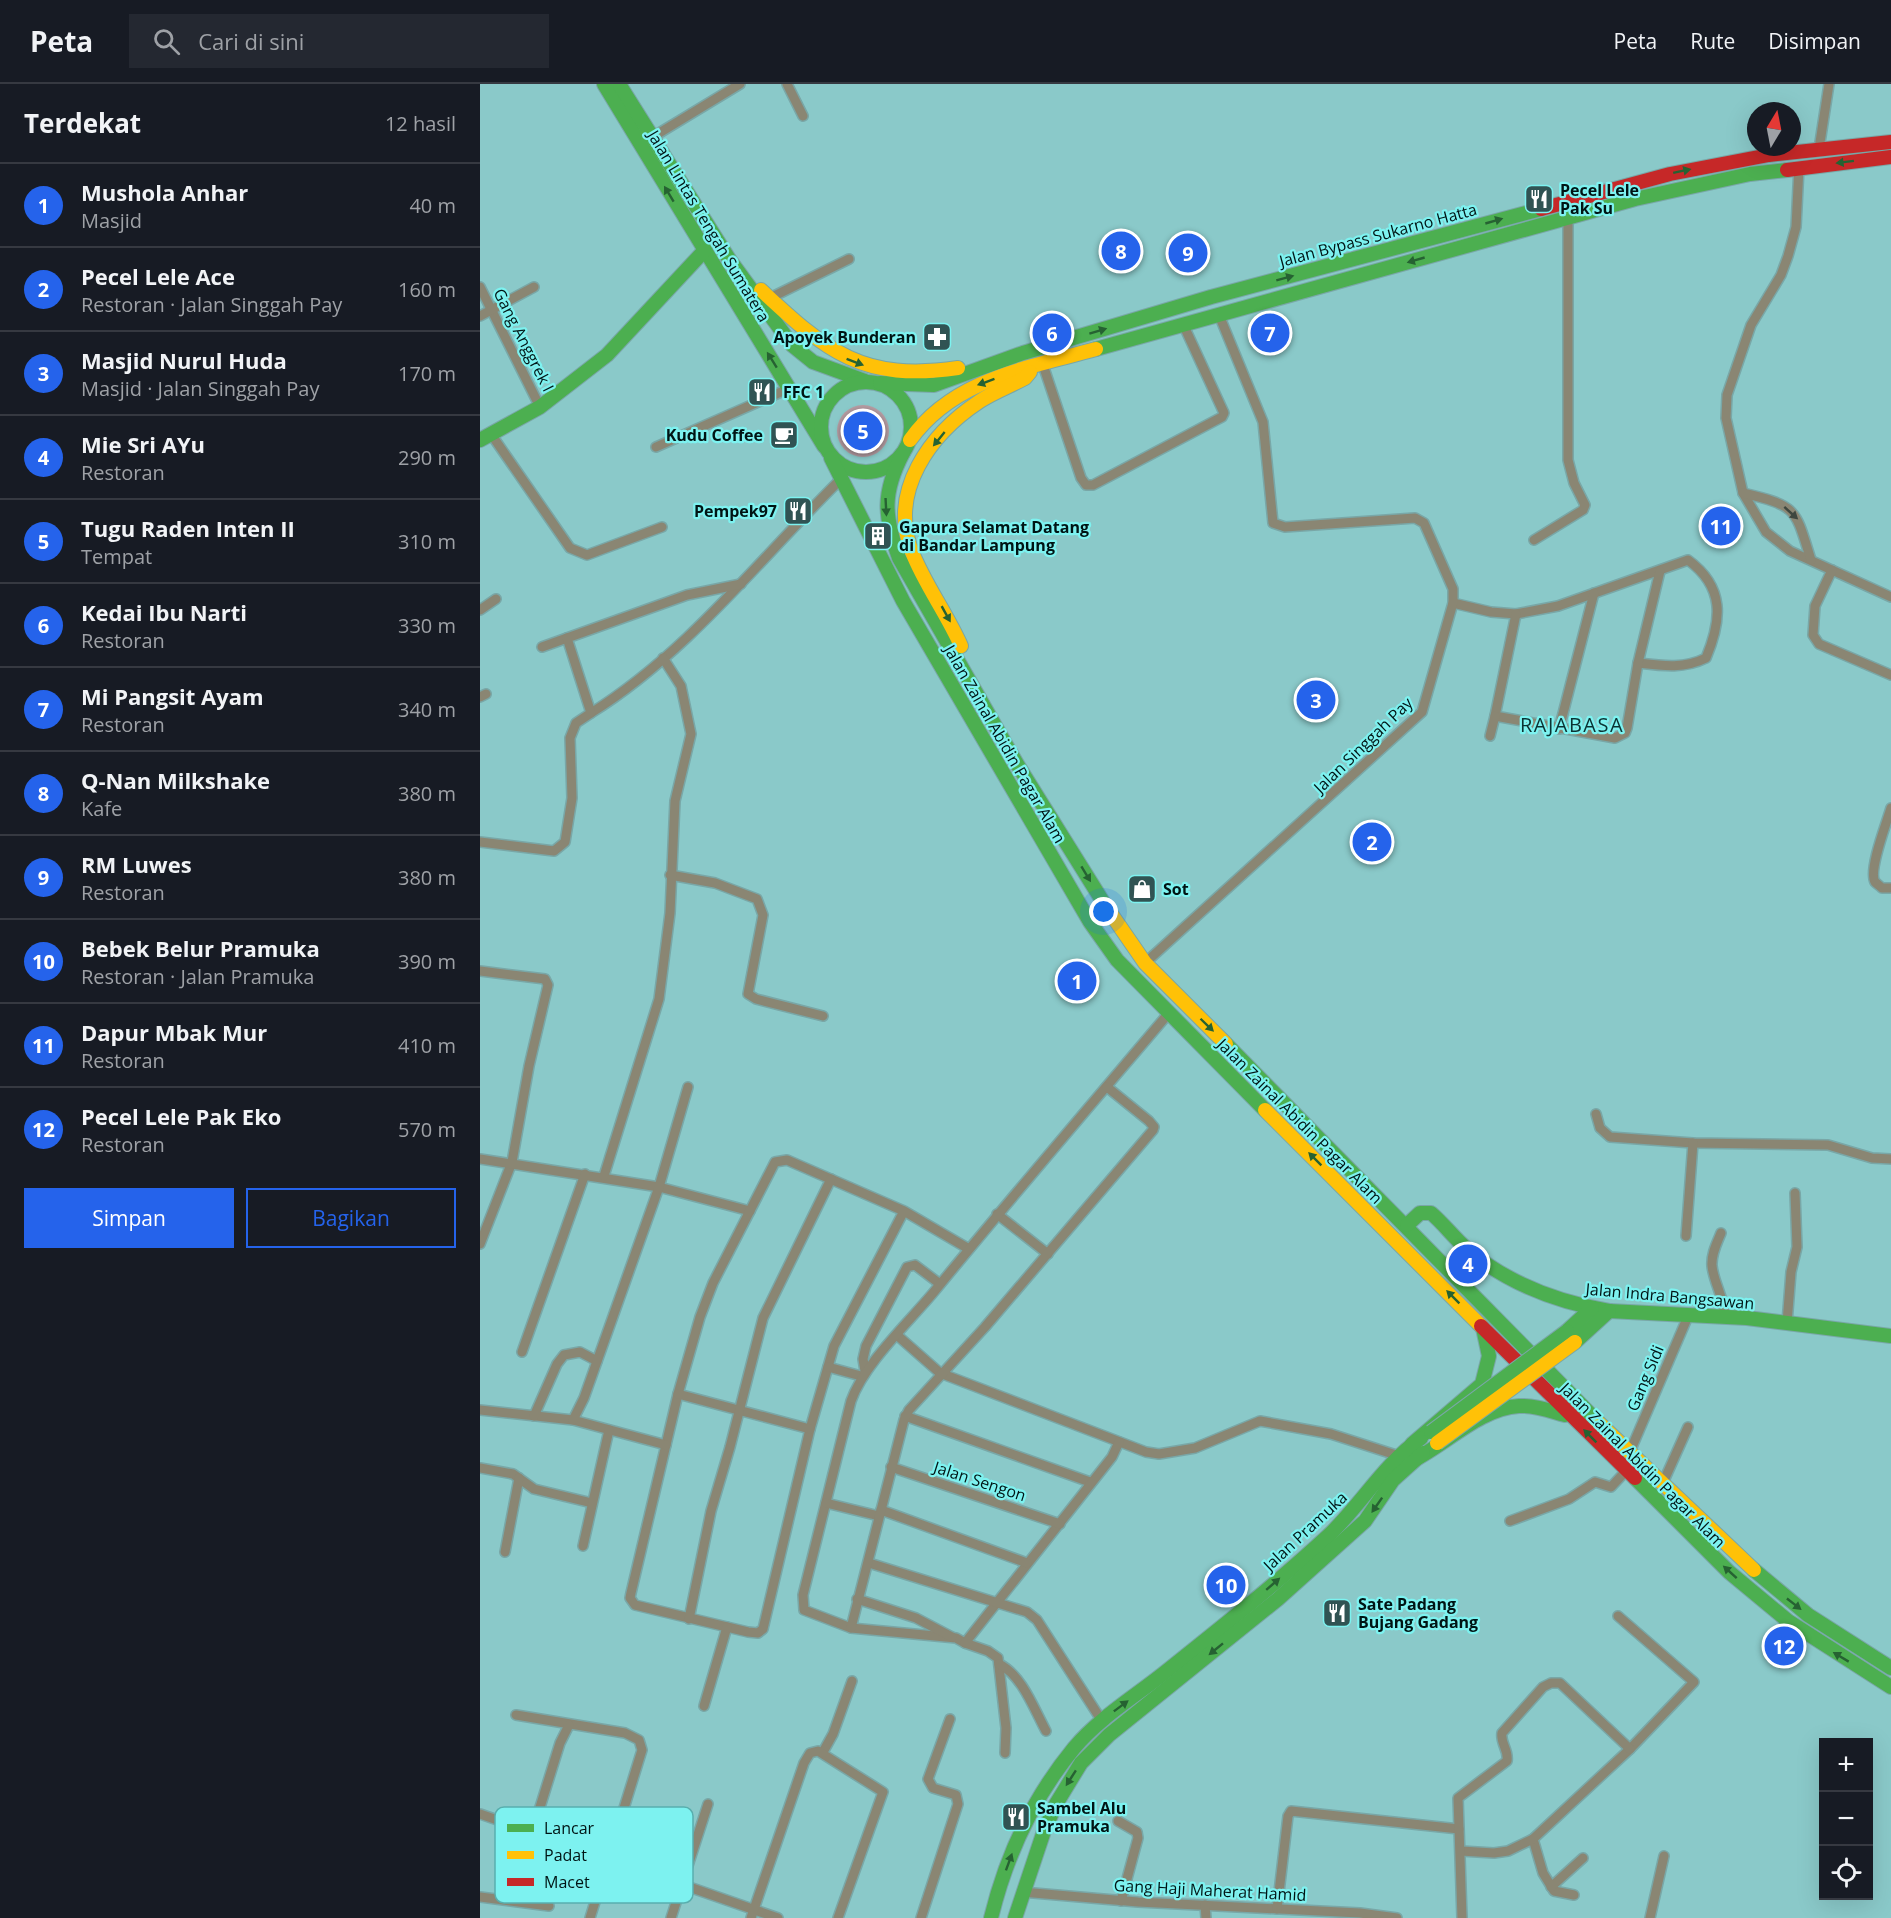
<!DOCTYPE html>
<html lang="id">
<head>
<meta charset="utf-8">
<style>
  body { margin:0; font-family:"Open Sans",sans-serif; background:#242831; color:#f1f3f6 }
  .controls { position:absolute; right:18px; bottom:18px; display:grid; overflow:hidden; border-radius:0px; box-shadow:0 6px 24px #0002 }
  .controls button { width:54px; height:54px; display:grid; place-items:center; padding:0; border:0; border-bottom:2px solid #363941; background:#171b24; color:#f1f3f6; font:30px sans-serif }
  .compass { position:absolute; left:1267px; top:18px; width:54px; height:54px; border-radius:50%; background:#171b24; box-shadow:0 6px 24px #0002; rotate:10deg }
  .you { position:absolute; left:624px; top:828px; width:21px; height:21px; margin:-15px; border:4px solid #fff; border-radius:50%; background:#1a73e8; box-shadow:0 0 0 9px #1a73e833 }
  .badge { display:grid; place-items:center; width:39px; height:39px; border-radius:50%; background:#2563eb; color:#fff; font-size:20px; font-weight:700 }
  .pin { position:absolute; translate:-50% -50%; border:3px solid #fff; box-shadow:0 2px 6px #0006 }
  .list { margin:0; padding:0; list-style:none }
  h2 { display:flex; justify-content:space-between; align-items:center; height:78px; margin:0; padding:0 24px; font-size:26px }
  h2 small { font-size:20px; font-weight:400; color:#9ea1a6 }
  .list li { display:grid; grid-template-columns:39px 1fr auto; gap:18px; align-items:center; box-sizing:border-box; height:84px; padding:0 24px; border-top:2px solid #363941 }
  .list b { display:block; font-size:22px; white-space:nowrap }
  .list p { margin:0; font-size:20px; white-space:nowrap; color:#9ea1a6 }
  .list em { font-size:20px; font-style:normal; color:#9ea1a6 }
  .actions { display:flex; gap:12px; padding:18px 24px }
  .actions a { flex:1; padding:14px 0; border:2px solid #2563eb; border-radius:0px; text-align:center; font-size:21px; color:#2563eb }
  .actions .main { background:#2563eb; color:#fff }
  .icon { flex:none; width:33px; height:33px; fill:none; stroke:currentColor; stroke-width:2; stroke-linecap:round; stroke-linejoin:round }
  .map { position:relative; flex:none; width:1411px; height:1834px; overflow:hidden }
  header { display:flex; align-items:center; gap:36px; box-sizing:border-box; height:84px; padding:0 30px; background:#171b24; border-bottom:2px solid #363941 }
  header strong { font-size:28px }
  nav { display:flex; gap:33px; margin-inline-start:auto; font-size:21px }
  .search { width:420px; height:54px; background:#242831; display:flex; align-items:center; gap:15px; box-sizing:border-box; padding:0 21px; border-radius:0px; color:#9ea1a6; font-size:22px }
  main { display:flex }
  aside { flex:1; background:#171b24 }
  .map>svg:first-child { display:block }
  .green { fill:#b79ea4 }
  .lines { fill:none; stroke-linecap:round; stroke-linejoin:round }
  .street-casing { stroke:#79a7a7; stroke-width:12 }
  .fast-casing { stroke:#79a7a7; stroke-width:16 }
  .slow-casing { stroke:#79a7a7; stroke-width:16 }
  .jam-casing { stroke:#79a7a7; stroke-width:16 }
  .street { stroke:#8a8673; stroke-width:9 }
  .fast { stroke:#4caf50; stroke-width:14 }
  .slow { stroke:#ffc107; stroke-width:14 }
  .jam { stroke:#c62828; stroke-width:14 }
  .fast-bridge-casing { stroke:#79a7a7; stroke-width:16; stroke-linecap:butt }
  .slow-bridge-casing { stroke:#79a7a7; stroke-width:16; stroke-linecap:butt }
  .fast-bridge { stroke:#4caf50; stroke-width:14 }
  .slow-bridge { stroke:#ffc107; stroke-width:14 }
  .oneway { fill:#266232 }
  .oneway2 { fill:#3e473f }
  .labels { text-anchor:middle; stroke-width:4.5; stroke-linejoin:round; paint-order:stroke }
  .poi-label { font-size:16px; font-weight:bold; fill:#001414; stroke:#7df2f0; text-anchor:start }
  .street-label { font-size:16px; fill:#001414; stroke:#7df2f0 }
  .quarter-label { font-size:20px; letter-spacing:1.5px; fill:#0b3232; stroke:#7df2f0 }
  .key { fill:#7df2f0; stroke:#58afae; stroke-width:1.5 }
  .key-label { font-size:16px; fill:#001414 }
</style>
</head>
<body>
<header>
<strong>Peta</strong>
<div class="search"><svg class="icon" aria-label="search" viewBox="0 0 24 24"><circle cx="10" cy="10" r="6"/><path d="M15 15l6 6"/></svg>Cari di sini</div>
<nav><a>Peta</a><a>Rute</a><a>Disimpan</a></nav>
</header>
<main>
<aside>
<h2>Terdekat<small>12 hasil</small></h2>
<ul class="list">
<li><span class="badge">1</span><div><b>Mushola Anhar</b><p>Masjid</p></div><em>40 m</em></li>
<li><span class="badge">2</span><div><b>Pecel Lele Ace</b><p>Restoran · Jalan Singgah Pay</p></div><em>160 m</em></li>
<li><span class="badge">3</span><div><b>Masjid Nurul Huda</b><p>Masjid · Jalan Singgah Pay</p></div><em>170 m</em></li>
<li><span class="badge">4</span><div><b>Mie Sri AYu</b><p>Restoran</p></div><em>290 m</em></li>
<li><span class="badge">5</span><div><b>Tugu Raden Inten II</b><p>Tempat</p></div><em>310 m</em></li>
<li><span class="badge">6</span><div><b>Kedai Ibu Narti</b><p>Restoran</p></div><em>330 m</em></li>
<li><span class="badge">7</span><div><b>Mi Pangsit Ayam</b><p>Restoran</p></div><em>340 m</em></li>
<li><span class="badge">8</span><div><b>Q-Nan Milkshake</b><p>Kafe</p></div><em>380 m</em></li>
<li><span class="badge">9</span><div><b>RM Luwes</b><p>Restoran</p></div><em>380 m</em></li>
<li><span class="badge">10</span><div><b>Bebek Belur Pramuka</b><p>Restoran · Jalan Pramuka</p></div><em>390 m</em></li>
<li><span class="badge">11</span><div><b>Dapur Mbak Mur</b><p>Restoran</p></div><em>410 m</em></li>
<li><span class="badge">12</span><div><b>Pecel Lele Pak Eko</b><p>Restoran</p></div><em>570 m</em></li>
</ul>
<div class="actions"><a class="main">Simpan</a><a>Bagikan</a></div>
</aside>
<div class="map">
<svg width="1411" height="1834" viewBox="0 0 1411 1834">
  <rect width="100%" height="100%" fill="#8ac9c9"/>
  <circle class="green" cx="383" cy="347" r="26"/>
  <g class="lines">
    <g class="street-casing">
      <g id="street">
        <polyline points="307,0 323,32"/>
        <polyline points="171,54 260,0"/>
        <polyline points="1339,65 1349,0"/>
        <polyline points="1319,83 1316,143 1308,172 1301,191 1271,241 1247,311 1246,334 1263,409 1286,448 1310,467 1411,513"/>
        <polyline points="0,203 60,323"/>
        <polyline points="290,214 369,175"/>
        <polyline points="0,232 54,203"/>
        <polyline points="563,281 601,394 606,401 613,401 742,333 744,329 703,240"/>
        <polyline points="11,350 90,464 107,471 182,443"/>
        <polyline points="176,363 310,304"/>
        <path d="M1263 409C1318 422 1315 425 1331 476"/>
        <polyline points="1054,456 1103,426 1105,421 1094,399 1088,376 1088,133"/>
        <polyline points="1352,486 1335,522 1333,551 1339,560 1411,591"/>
        <path d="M973 519 1011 528 1036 530 1078 522 1208 476C1245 503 1242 536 1226 574 1204 585 1183 582 1158 579"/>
        <polyline points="0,526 16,515"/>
        <polyline points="1036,530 1015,632 1135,654 1145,649 1147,644 1158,579 1180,487"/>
        <polyline points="62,563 87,554"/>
        <polyline points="0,613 6,610"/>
        <path d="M111 629C209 568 281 473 363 393"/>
        <polyline points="1079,645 1114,509"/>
        <polyline points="1010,652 1015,632"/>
        <path d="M1411 724C1407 738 1388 786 1395 798 1396 799 1401 803 1402 804H1411"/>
        <polyline points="0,758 74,767 85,758 92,714 90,654 96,639 111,629 87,554 207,511 261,500"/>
        <polyline points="190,791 235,799 277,815 283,831 268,910 276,915 343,932"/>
        <polyline points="665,879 942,628 973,519 973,505 944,439 935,434 805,443 793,439 783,338 739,231"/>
        <polyline points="0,887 65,895 68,901 49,982 32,1078 0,1160"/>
        <polyline points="1116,1030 1120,1044 1130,1053 1213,1059 1348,1061 1392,1074 1411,1075"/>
        <polyline points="0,1075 179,1103 270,1127"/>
        <polyline points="124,1092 179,915 190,829 195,717 211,650 201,602 183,574"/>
        <polyline points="424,1127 354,1262 330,1345 283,1545 278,1549 268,1548 155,1521 150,1514 151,1509 198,1310 220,1233 233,1199 295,1078 307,1076 424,1127 489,1165"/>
        <polyline points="517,1130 568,1170"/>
        <path d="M1241 1149C1237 1159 1231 1170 1232 1182 1234 1200 1245 1215 1245 1234"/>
        <polyline points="1206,1152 1213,1059"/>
        <polyline points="1307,1239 1311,1188 1317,1163 1315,1109"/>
        <polyline points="418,1252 460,1289 666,1368 679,1370 715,1364 780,1337 851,1350 916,1371"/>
        <polyline points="42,1268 105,1090"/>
        <polyline points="348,1283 381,1292"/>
        <polyline points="385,1287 383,1275 386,1262 427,1183 435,1181 460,1200"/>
        <polyline points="198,1310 330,1345"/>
        <polyline points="0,1326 93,1336 186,1361"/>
        <polyline points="54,1332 77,1280 84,1271 100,1268 117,1277"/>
        <polyline points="425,1332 610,1398"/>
        <polyline points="93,1336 104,1314 179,1103 208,1003"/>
        <path d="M639 1358 632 1373 485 1559 476 1554 371 1544 324 1526 323 1511 371 1317C384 1280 427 1240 453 1209 530 1115 609 1023 688 930"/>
        <polyline points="1149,1370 1209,1230"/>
        <polyline points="411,1383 580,1440"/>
        <polyline points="0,1384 33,1390 54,1405 112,1419"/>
        <polyline points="1182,1401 1208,1343"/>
        <polyline points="346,1419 399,1432"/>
        <polyline points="401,1426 547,1479"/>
        <polyline points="1030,1437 1089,1415 1115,1398 1131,1403 1145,1388"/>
        <polyline points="103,1462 129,1346"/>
        <polyline points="25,1468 39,1394"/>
        <polyline points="389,1479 547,1528 557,1536 622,1637"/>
        <polyline points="377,1515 436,1534 472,1553"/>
        <polyline points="209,1535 231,1427 250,1363 283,1234 351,1095"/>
        <polyline points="371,1544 424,1336 429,1326 505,1243 673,1046 674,1043 669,1037 627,1003"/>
        <polyline points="485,1559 508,1567 518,1574 526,1644 525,1669"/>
        <path d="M519 1580C542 1591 554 1625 566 1647"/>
        <polyline points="224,1622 247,1543"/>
        <polyline points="36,1631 145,1649 159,1656 162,1666 110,1834"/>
        <polyline points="343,1668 353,1650 372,1597"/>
        <polyline points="0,1730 298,1834"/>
        <polyline points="638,1737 657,1748 658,1754 641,1817"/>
        <polyline points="52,1749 80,1659 89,1641"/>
        <polyline points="1053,1755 1063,1789 1074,1807 1094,1811"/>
        <polyline points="981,1767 1014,1769 1028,1767 1053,1755 1150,1665 1214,1598 1138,1532"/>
        <polyline points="1071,1803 1103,1774"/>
        <polyline points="542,1808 658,1818 880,1829 917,1834"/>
        <polyline points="0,1813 69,1822"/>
        <polyline points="725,1821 726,1834"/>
        <polyline points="797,1825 808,1732 811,1727 979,1745"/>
        <polyline points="191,1834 228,1720"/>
        <polyline points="271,1834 324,1679 330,1669 338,1667 403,1708 358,1834"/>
        <polyline points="441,1834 478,1720 476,1711 453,1704 448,1695 470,1635"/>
        <path d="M982 1834 978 1714 1027 1677C1029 1666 1020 1659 1022 1649L1063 1603 1071 1599H1080L1150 1665"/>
        <polyline points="1170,1834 1184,1772"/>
      </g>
    </g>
    <g class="fast-casing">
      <g id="fast">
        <polyline points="124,0 344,362"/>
        <polyline points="139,0 249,175 312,261 333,278 385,297"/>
        <polyline points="616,265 1155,115 1270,90 1307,86"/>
        <circle cx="386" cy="343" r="45"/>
        <polyline points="400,299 454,301 543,269 731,213 1061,125"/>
        <polyline points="0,356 60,323 127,271 224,167"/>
        <path d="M423 369C402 409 404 432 419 474L537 680 625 821"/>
        <polyline points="351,374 423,517 610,838 637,876 785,1026"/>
        <polyline points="746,960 1118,1338"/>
        <path d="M927 1141 940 1129H951C964 1140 974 1154 987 1165 1028 1200 1077 1218 1129 1227"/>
        <polyline points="1129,1227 1267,1234 1411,1252"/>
        <polyline points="1087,1247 1112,1224"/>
        <polyline points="1095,1258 1129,1227"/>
        <polyline points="932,1360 1002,1300 1009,1272 1003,1244"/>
        <path d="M934 1376C967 1359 1001 1324 1039 1322 1055 1321 1070 1327 1085 1331"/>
        <polyline points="1155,1394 1249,1488 1308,1537 1411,1603"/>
        <polyline points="1274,1486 1328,1531 1411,1584"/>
        <path d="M511 1834C526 1772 553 1714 594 1664 620 1633 656 1612 688 1586 742 1543 797 1499 848 1452 881 1421 903 1381 941 1354"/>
        <polyline points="535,1834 564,1747 576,1720 601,1679 629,1651 798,1515 885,1437 913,1396 943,1369"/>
      </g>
    </g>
    <g class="slow-casing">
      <g id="slow">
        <path d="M281 206C347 268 383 298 478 284"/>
        <path d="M430 356C473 295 548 284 616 265"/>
        <path d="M481 562C467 530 445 501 432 468 408 407 450 350 500 317 514 308 530 302 545 294L550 288"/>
        <polyline points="625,821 665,879 746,960"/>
        <polyline points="785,1026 1001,1242"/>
        <polyline points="1118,1338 1274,1486"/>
      </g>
    </g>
    <g class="jam-casing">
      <g id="jam">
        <polyline points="1307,86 1411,73"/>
        <polyline points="1061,125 1190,90 1289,71 1411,58"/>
        <polyline points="1001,1242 1155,1394"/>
      </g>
    </g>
    <use href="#street" class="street"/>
    <use href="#fast" class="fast"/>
    <use href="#slow" class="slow"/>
    <use href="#jam" class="jam"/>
    <g class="fast-bridge-casing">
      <polyline id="fast-bridge" points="951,1348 1087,1247"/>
    </g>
    <g class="slow-bridge-casing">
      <polyline id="slow-bridge" points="957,1359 1095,1258"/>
    </g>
    <use href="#fast-bridge" class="fast-bridge"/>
    <use href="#slow-bridge" class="slow-bridge"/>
  </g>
  <defs><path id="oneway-solid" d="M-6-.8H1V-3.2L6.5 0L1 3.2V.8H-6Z" transform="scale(1.5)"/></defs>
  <g class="oneway">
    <use href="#oneway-solid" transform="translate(1365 78) rotate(173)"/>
    <use href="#oneway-solid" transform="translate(1202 87) rotate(-12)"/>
    <use href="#oneway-solid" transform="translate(189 110) rotate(-121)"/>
    <use href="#oneway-solid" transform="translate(1014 137) rotate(-16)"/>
    <use href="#oneway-solid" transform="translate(936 176) rotate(164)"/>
    <use href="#oneway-solid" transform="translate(805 194) rotate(-15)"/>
    <use href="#oneway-solid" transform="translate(618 247) rotate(-17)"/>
    <use href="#oneway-solid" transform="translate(292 276) rotate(-122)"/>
    <use href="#oneway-solid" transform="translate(375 278) rotate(21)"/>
    <use href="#oneway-solid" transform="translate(506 298) rotate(160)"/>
    <use href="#oneway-solid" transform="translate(459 355) rotate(129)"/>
    <use href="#oneway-solid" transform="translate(406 423) rotate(87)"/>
    <use href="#oneway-solid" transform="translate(466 530) rotate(61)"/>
    <use href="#oneway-solid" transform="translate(606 790) rotate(59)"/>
    <use href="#oneway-solid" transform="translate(727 941) rotate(44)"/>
    <use href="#oneway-solid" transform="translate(835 1075) rotate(-135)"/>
    <use href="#oneway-solid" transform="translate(973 1213) rotate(-135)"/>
    <use href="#oneway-solid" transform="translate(1110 1352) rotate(-135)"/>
    <use href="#oneway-solid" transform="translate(897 1421) rotate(125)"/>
    <use href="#oneway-solid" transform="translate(1250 1488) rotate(-138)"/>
    <use href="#oneway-solid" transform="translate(793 1500) rotate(-41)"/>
    <use href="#oneway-solid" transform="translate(1314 1520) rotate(38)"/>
    <use href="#oneway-solid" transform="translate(736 1565) rotate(141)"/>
    <use href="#oneway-solid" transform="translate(1361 1573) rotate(-149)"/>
    <use href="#oneway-solid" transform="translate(641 1622) rotate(-37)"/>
    <use href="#oneway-solid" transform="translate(591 1694) rotate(123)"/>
    <use href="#oneway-solid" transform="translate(529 1778) rotate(-70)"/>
  </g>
  <use class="oneway2" href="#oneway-solid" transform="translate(1311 429) rotate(42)"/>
  <defs>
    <g id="restaurant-square" transform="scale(1.5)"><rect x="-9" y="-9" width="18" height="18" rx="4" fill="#305353" stroke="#7df2f0"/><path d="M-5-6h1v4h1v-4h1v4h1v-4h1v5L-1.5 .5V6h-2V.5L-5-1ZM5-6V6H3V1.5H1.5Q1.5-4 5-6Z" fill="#fff"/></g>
    <g id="pharmacy-square" transform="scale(1.5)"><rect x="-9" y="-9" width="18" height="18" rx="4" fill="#305353" stroke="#7df2f0"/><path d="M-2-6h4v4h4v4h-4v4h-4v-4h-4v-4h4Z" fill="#fff"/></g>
    <g id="cafe-square" transform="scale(1.5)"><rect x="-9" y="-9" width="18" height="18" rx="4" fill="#305353" stroke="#7df2f0"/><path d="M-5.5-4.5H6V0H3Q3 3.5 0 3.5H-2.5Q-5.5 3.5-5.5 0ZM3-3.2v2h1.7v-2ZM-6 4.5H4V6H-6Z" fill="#fff"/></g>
    <g id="building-square" transform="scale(1.5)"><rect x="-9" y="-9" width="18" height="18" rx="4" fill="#305353" stroke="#7df2f0"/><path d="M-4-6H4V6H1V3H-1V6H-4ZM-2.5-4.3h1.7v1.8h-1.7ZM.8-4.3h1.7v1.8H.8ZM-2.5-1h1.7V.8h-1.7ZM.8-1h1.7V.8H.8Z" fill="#fff"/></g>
    <g id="shop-square" transform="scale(1.5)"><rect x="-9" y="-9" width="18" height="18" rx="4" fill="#305353" stroke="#7df2f0"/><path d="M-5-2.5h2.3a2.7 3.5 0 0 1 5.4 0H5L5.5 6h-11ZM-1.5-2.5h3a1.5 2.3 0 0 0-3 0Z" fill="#fff"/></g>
  </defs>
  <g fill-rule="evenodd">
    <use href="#restaurant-square" x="1059" y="115"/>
    <use href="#pharmacy-square" x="457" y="253"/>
    <use href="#restaurant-square" x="282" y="308"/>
    <use href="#cafe-square" x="304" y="351"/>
    <use href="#restaurant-square" x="318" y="427"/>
    <use href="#building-square" x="398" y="452"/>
    <use href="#shop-square" x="662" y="805"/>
    <use href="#restaurant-square" x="857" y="1529"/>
    <use href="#restaurant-square" x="536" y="1733"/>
  </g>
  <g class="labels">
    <g class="poi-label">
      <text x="1080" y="112">Pecel Lele<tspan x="1080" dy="18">Pak Su</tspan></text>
      <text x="436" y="259" text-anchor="end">Apoyek Bunderan</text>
      <text x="303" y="314">FFC 1</text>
      <text x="283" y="357" text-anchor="end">Kudu Coffee</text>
      <text x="297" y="433" text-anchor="end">Pempek97</text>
      <text x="419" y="449">Gapura Selamat Datang<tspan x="419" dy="18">di Bandar Lampung</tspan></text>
      <text x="683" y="811">Sot</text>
      <text x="878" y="1526">Sate Padang<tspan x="878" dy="18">Bujang Gadang</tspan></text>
      <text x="557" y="1730">Sambel Alu<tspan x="557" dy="18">Pramuka</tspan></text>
    </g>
    <g class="street-label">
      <text transform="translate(229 142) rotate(59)" y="6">Jalan Lintas Tengah Sumatera</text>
      <text transform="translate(898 151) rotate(-15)" y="6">Jalan Bypass Sukarno Hatta</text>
      <text transform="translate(44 256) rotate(63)" y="6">Gang Anggrek I</text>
      <text transform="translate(525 660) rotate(60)" y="6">Jalan Zainal Abidin Pagar Alam</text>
      <text transform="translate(883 661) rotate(-44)" y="6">Jalan Singgah Pay</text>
      <text transform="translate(820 1037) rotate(45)" y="6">Jalan Zainal Abidin Pagar Alam</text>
      <text transform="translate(1190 1212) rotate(5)" y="6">Jalan Indra Bangsawan</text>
      <text transform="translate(1165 1294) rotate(-67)" y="6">Gang Sidi</text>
      <text transform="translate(1163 1381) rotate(45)" y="6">Jalan Zainal Abidin Pagar Alam</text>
      <text transform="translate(500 1397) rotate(18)" y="6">Jalan Sengon</text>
      <text transform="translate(825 1447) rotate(-43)" y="6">Jalan Pramuka</text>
      <text transform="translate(730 1806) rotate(3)" y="6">Gang Haji Maherat Hamid</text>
    </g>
    <g class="quarter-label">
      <text x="1092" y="648">RAJABASA</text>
    </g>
  </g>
  <rect x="15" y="1723" width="198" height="96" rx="9" class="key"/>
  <rect x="27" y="1740" width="27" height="8" fill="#4caf50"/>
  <rect x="27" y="1767" width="27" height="8" fill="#ffc107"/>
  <rect x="27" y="1794" width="27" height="8" fill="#c62828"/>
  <g class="key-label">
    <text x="64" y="1750">Lancar</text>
    <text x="64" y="1777">Padat</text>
    <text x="64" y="1804">Macet</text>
  </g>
</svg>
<div class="controls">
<button>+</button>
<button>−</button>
<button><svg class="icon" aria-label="locate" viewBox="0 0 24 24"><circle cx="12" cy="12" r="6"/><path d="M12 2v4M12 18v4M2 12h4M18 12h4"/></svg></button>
</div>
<svg class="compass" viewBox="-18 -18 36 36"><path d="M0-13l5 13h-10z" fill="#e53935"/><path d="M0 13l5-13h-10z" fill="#9ea1a6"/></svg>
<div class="you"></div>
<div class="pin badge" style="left:597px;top:897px">1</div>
<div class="pin badge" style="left:892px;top:758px">2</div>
<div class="pin badge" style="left:836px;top:616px">3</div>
<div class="pin badge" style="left:988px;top:1180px">4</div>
<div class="pin badge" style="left:383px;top:347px">5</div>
<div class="pin badge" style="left:572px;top:249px">6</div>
<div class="pin badge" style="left:790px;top:249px">7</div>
<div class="pin badge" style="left:641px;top:167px">8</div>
<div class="pin badge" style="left:708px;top:169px">9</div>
<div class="pin badge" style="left:746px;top:1501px">10</div>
<div class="pin badge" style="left:1241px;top:442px">11</div>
<div class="pin badge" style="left:1304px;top:1562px">12</div>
</div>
</main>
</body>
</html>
